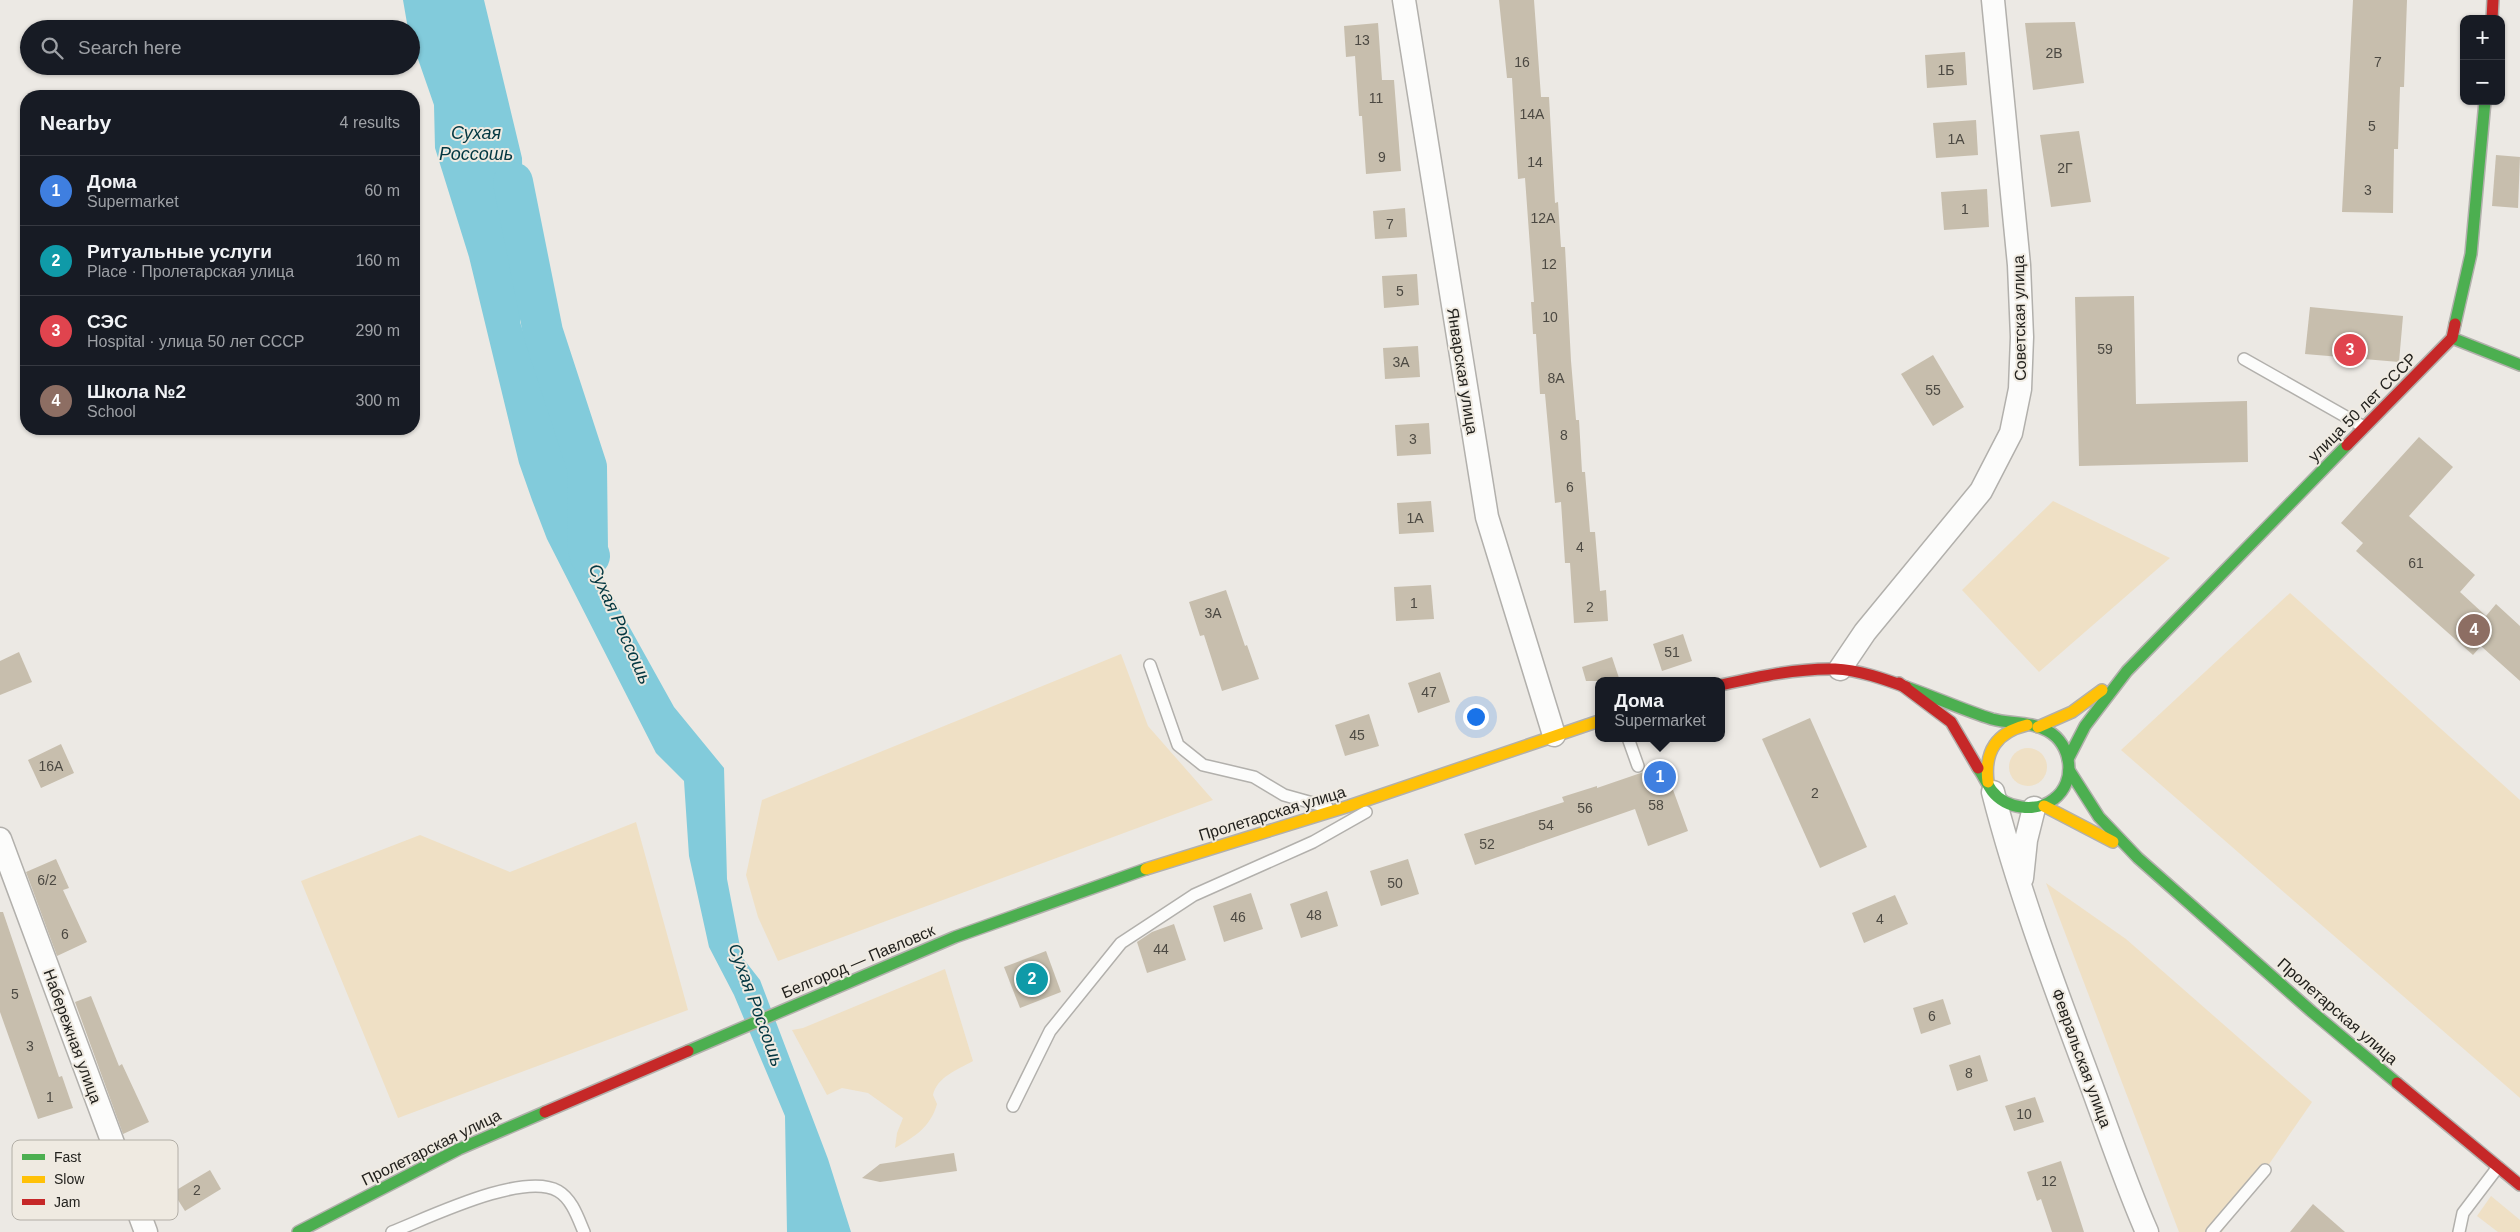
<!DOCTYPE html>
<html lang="en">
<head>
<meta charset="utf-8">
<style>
  body { margin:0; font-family:Arial,sans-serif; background:#20242c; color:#f1f3f6 }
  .controls { position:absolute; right:15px; top:15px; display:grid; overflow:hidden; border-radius:10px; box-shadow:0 1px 4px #0004 }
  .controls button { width:45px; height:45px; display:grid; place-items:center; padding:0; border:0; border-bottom:1px solid #363941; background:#171b24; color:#f1f3f6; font:25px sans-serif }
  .you { position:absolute; left:1475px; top:716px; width:18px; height:18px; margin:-12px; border:4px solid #fff; border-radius:50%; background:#1a73e8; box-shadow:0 0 0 8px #1a73e833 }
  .badge { display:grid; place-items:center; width:32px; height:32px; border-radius:50%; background:#696863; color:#fff; font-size:16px; font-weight:700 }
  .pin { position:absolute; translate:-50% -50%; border:2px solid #fff; box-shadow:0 1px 5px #0006 }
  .popup { position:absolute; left:1595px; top:677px; width:130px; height:65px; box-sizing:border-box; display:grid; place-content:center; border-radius:10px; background:#171b24; filter:drop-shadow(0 1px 4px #0005); font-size:16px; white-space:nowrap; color:#9ea1a6 }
  .popup b { font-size:19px; color:#f1f3f6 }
  .popup::after { content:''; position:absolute; left:50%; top:100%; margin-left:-10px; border:10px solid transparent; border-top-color:#171b24 }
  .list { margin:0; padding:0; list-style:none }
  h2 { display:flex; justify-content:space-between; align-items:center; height:65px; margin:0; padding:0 20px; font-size:21px }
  h2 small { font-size:16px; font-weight:400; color:#9ea1a6 }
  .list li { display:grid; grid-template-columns:32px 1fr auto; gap:15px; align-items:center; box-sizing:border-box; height:70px; padding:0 20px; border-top:1px solid #363941 }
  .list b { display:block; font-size:19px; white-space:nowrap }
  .list p { margin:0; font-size:16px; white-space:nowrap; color:#9ea1a6 }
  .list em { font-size:16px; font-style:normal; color:#9ea1a6 }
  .icon { flex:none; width:28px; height:28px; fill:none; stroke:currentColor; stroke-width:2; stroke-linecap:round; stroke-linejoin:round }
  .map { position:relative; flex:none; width:2520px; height:1232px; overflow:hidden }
  .search { position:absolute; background:#171b24; box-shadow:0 1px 4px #0004; left:20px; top:20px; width:400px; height:55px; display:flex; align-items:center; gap:12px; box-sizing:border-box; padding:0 18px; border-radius:28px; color:#9ea1a6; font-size:19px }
  .panel { position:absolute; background:#171b24; box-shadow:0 1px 4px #0004; left:20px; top:90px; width:400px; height:345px; border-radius:20px }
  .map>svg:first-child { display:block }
  .green { fill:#efe0c5 }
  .water { fill:#82cbdb }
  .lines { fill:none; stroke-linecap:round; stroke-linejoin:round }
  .river { stroke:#82cbdb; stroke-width:40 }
  .building { fill:#c7bead }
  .lane-casing { stroke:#b2b0ac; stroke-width:14 }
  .street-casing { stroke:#b2b0ac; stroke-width:25 }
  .fast-casing { stroke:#b2b0ac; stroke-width:14 }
  .slow-casing { stroke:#b2b0ac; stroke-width:14 }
  .jam-casing { stroke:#b2b0ac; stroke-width:14 }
  .lane { stroke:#fcfcfb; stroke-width:11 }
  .street { stroke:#fcfcfb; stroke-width:22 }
  .fast { stroke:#4caf50; stroke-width:11 }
  .slow { stroke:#ffc107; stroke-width:11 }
  .jam { stroke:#c62828; stroke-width:11 }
  .labels { text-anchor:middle; stroke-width:4; stroke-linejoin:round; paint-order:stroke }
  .number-label { font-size:14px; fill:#4c4942 }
  .street-label { font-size:16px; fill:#23221e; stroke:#efeae1 }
  .water-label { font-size:18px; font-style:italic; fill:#033741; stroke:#efeae1 }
  .key { fill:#efeae1; stroke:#b2aea6; stroke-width:1 }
  .key-label { font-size:14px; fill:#23221e }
</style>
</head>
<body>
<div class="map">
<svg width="2520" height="1232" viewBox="0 0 2520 1232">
  <rect width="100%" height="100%" fill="#ece9e4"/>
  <g class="green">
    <polygon points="2053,501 2170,558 2039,672 1962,590"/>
    <polygon points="2290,593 2520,800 2520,1098 2121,750"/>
    <polygon points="1121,654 1148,726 1213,800 778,961 758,917 746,875 762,800"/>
    <circle cx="2028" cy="767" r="19"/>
    <polygon points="636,822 688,1010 398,1118 301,881 420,835 510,872"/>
    <polygon points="2046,883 2126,939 2312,1102 2222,1232 2179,1232"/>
    <path d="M945 969 973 1061C957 1070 937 1077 933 1095L937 1104C931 1126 915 1137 895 1148L897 1133 903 1118 868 1093 842 1088 827 1095 792 1030 803 1028Z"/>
    <polygon points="2491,1196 2520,1220 2520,1232 2498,1232 2477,1216"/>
  </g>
  <polygon class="water" points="403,0 484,0 522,158 524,259 520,322 550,412 579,443 587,467 587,512 600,574 674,707 724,768 727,879 742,957 760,980 828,1159 851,1232 787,1232 785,1116 734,995 709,947 689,856 684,781 656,753 547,539 532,500 519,463 469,257 435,148 434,105 411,39 411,29 408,29"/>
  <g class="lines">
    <polyline class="river" points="513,182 543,332 587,467 588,550 590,556"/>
  </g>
  <g class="building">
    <polygon points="1499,0 1534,0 1541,97 1549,97 1555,203 1558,202 1561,247 1565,247 1571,361 1576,420 1579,420 1582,472 1585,472 1590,532 1595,532 1600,591 1606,590 1608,621 1574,623 1570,563 1565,563 1561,502 1555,503 1545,394 1540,394 1536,334 1533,334 1531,302 1534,302 1525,178 1518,179 1512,78 1507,78"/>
    <polygon points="2353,0 2407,0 2404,87 2400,87 2398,149 2394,149 2393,213 2342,212"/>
    <polygon points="2075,22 2084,83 2033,90 2025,23"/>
    <polygon points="1378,23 1382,80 1394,80 1401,171 1366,174 1362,116 1359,116 1355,56 1346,57 1344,26"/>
    <polygon points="1965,52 1967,85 1927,88 1925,55"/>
    <polygon points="1976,120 1978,155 1936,158 1933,123"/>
    <polygon points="2079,131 2091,202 2051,207 2040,135"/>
    <polygon points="2496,155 2520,157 2518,208 2492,206"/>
    <polygon points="1987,189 1989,227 1944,230 1941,192"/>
    <polygon points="1405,208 1407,237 1375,239 1373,211"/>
    <polygon points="1417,274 1419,305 1384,308 1382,276"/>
    <polygon points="2134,296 2136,404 2247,401 2248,462 2079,466 2075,297"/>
    <polygon points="2310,307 2403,316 2399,362 2305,354"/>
    <polygon points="1418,346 1420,377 1385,379 1383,348"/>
    <polygon points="1933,355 1964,407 1933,426 1901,374"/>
    <polygon points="1429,423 1431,454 1397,456 1395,425"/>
    <polygon points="2419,437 2453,467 2409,516 2475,575 2460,592 2486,616 2496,604 2520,626 2520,681 2481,646 2473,655 2356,551 2363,543 2341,523"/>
    <polygon points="1431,501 1434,532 1399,534 1397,503"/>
    <polygon points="1431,585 1434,619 1396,621 1394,587"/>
    <polygon points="1226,590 1245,646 1247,645 1259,679 1222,691 1204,635 1200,636 1189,602"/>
    <polygon points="1683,634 1692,661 1662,671 1653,644"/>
    <polygon points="19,652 32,682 0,695 0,661"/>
    <polygon points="1612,657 1620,681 1586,681 1582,667"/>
    <polygon points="1440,672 1450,702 1418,713 1408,683"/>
    <polygon points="1369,714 1379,746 1345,756 1335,725"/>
    <polygon points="1810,718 1867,847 1820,868 1762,739"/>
    <polygon points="61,744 74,773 41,788 28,760"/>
    <polygon points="1664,765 1688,831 1648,846 1635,809 1475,865 1464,834 1564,802 1562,797 1597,786 1597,788"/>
    <polygon points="56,859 69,888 63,890 87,942 57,956 26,872"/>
    <polygon points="1408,859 1419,894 1381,906 1370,871"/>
    <polygon points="1327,891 1338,926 1301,938 1290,904"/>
    <polygon points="1251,893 1263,929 1224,942 1213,906"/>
    <polygon points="1895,895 1908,924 1864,943 1852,913"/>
    <polygon points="0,912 3,912 59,1077 62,1076 73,1108 38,1119 0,1012"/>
    <polygon points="1174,924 1186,960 1147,973 1137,942 1152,932"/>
    <polygon points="1046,951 1061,992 1020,1008 1004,967"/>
    <polygon points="91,996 119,1066 122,1064 149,1122 123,1134 75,1002"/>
    <polygon points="1943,999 1951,1024 1921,1034 1913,1008"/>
    <polygon points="1980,1055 1988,1081 1957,1091 1949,1065"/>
    <polygon points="2035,1097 2044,1122 2014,1131 2005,1106"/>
    <polygon points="954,1153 957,1171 880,1182 862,1178 880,1164"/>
    <polygon points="160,1155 173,1182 146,1195 136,1166"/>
    <polygon points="2061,1161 2084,1232 2052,1232 2041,1199 2037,1201 2027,1172"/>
    <polygon points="210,1170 221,1189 185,1211 173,1192"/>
    <polygon points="2313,1204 2345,1232 2290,1232"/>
  </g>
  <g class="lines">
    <g class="lane-casing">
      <g id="lane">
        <polyline points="2244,359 2364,427"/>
        <polyline points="1150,665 1178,745 1203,765 1254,777 1284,795 1327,807"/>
        <polyline points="1628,738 1638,766"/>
        <polyline points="1013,1106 1050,1031 1121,943 1194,895 1313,842 1366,812"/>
        <path d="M392 1232C428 1218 523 1171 558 1191 572 1199 578 1218 584 1232"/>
        <polyline points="2212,1232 2265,1170"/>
        <polyline points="2459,1232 2463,1213 2498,1167"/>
      </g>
    </g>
    <g class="street-casing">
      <g id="street">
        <polyline points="1404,0 1487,517 1554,735"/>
        <polyline points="1840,669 1865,632 1981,491 2011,433 2020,389 2022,337 2019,265 1993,0"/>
        <path d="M1993 792C2018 890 2054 985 2089 1079 2108 1130 2125 1182 2147 1232"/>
        <polyline points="0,839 146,1232"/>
        <polyline points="2022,878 2026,840 2034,808"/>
      </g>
    </g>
    <g class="fast-casing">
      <g id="fast">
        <polyline points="2455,324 2471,254 2485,101"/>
        <polyline points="2452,338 2520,365"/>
        <path d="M1906 687C1935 697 1963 710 1992 719 2010 724 2031 721 2048 731 2072 744 2077 782 2054 799 2036 813 2006 809 1992 791 1987 784 1983 775 1978 768"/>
        <polyline points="2068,759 2085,726 2127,671 2347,445"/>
        <polyline points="2069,770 2099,817 2138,858 2311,1011 2397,1083"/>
        <polyline points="688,1051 955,937 1146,869"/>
        <polyline points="298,1232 459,1149 545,1112"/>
      </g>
    </g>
    <g class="slow-casing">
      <g id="slow">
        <polyline points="2038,727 2072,712 2102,690"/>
        <path d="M1988 782C1984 751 1997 732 2027 725"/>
        <polyline points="2044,806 2113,842"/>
        <polyline points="1146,869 1349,806 1599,721"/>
      </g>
    </g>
    <g class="jam-casing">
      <g id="jam">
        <polyline points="2492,19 2493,0"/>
        <polyline points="2347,445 2452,338 2455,324"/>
        <polyline points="1899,683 1951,722 1978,768"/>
        <path d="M1721 685C1757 677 1798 668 1835 669 1859 670 1884 679 1906 687"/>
        <polyline points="2397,1083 2520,1185"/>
        <polyline points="545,1112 688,1051"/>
      </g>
    </g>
    <use href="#lane" class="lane"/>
    <use href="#street" class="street"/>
    <use href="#fast" class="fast"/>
    <use href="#slow" class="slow"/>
    <use href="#jam" class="jam"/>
  </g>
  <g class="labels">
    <g class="number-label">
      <text x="1362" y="45">13</text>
      <text x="2054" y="58">2В</text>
      <text x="1522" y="67">16</text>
      <text x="2378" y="67">7</text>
      <text x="1946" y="75">1Б</text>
      <text x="1376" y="103">11</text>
      <text x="1532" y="119">14А</text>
      <text x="2372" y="131">5</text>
      <text x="1956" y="144">1А</text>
      <text x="1382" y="162">9</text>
      <text x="1535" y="167">14</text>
      <text x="2065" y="173">2Г</text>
      <text x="2368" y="195">3</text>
      <text x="1965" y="214">1</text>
      <text x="1543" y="223">12А</text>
      <text x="1390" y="229">7</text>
      <text x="1549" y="269">12</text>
      <text x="1400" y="296">5</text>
      <text x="1550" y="322">10</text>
      <text x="2105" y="354">59</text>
      <text x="1401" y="367">3А</text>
      <text x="1556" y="383">8А</text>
      <text x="1933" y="395">55</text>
      <text x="1564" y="440">8</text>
      <text x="1413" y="444">3</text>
      <text x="1570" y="492">6</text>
      <text x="1415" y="523">1А</text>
      <text x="1580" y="552">4</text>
      <text x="2416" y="568">61</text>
      <text x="1414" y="608">1</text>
      <text x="1590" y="612">2</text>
      <text x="1213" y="618">3А</text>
      <text x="1672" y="657">51</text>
      <text x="1429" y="697">47</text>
      <text x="1357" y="740">45</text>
      <text x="51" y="771">16А</text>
      <text x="1815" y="798">2</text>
      <text x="1656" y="810">58</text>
      <text x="1585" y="813">56</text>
      <text x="1546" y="830">54</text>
      <text x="1487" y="849">52</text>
      <text x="47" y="885">6/2</text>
      <text x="1395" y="888">50</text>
      <text x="1314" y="920">48</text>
      <text x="1238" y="922">46</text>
      <text x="1880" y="924">4</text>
      <text x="65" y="939">6</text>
      <text x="1161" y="954">44</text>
      <text x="15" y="999">5</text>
      <text x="1932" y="1021">6</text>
      <text x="30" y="1051">3</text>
      <text x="1969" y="1078">8</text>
      <text x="50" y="1102">1</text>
      <text x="2024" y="1119">10</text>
      <text x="2049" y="1186">12</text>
      <text x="197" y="1195">2</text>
    </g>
    <g class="street-label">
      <text transform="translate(2019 318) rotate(-91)" y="6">Советская улица</text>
      <text transform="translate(1463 371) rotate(81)" y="6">Январская улица</text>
      <text transform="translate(2362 407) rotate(-45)" y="6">улица 50 лет СССР</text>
      <text transform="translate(1272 813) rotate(-17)" y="6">Пролетарская улица</text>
      <text transform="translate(858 961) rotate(-23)" y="6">Белгород — Павловск</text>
      <text transform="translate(2338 1011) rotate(41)" y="6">Пролетарская улица</text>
      <text transform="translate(73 1036) rotate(70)" y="6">Набережная улица</text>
      <text transform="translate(2082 1058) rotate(70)" y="6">Февральская улица</text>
      <text transform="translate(431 1147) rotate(-26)" y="6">Пролетарская улица</text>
    </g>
    <g class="water-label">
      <text x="476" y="139">Сухая<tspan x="476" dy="21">Россошь</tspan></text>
      <text transform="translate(620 624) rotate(66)" y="6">Сухая Россошь</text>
      <text transform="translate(756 1005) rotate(70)" y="6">Сухая Россошь</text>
    </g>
  </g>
  <rect x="12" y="1140" width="166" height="80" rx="8" class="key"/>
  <rect x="22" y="1154" width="23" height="6" fill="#4caf50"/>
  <rect x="22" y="1176" width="23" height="7" fill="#ffc107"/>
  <rect x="22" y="1199" width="23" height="6" fill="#c62828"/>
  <g class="key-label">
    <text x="54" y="1162">Fast</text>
    <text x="54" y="1184">Slow</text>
    <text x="54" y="1207">Jam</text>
  </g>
</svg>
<div class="controls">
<button>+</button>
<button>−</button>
</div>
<div class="you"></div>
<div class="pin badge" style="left:1660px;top:777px;background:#3f7fe0">1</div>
<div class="popup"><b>Дома</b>Supermarket</div>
<div class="pin badge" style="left:1032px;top:979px;background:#0f9aa8">2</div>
<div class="pin badge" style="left:2350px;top:350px;background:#e0444e">3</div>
<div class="pin badge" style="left:2474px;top:630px;background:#8d6e63">4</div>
<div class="search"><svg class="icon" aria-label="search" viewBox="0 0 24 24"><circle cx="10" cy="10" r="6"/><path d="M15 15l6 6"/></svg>Search here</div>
<section class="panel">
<h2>Nearby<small>4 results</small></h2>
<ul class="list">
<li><span class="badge" style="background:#3f7fe0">1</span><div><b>Дома</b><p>Supermarket</p></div><em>60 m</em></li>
<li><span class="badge" style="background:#0f9aa8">2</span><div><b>Ритуальные услуги</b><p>Place · Пролетарская улица</p></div><em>160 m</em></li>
<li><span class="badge" style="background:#e0444e">3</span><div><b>СЭС</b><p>Hospital · улица 50 лет СССР</p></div><em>290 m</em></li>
<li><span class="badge" style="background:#8d6e63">4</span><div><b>Школа №2</b><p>School</p></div><em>300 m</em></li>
</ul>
</section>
</div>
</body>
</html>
